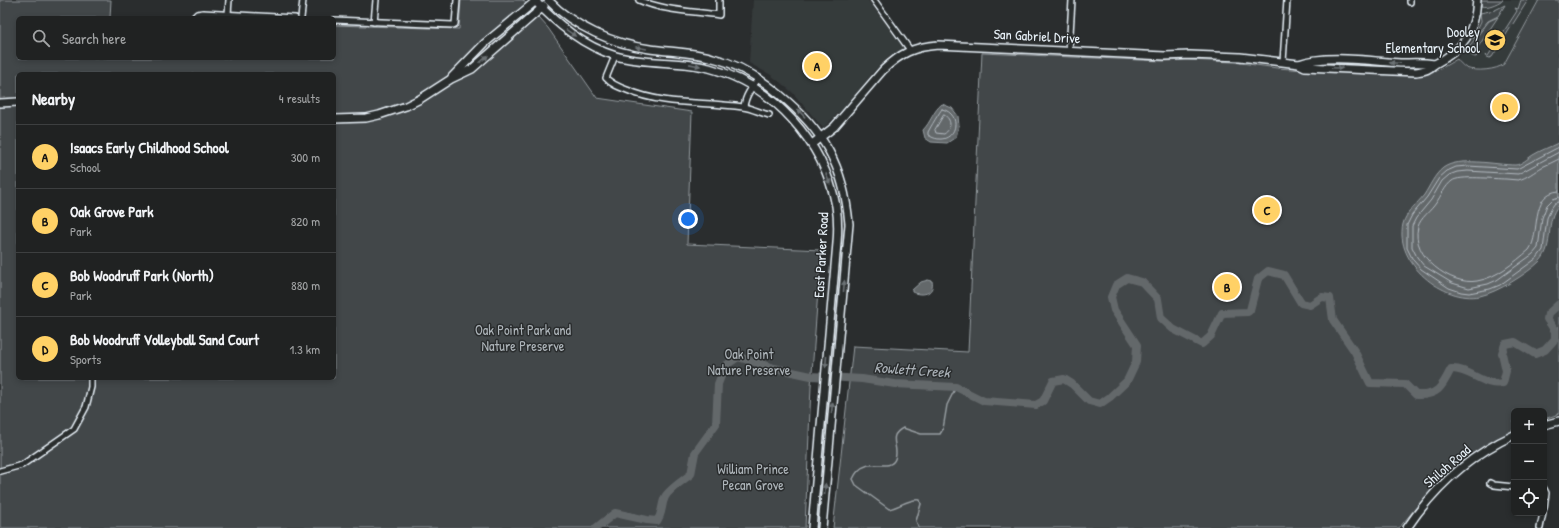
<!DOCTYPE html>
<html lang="en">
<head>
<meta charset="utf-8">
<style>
  body { margin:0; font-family:"Patrick Hand",sans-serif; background:#282a2a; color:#f1f3f6 }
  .controls { position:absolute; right:12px; bottom:12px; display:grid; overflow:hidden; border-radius:6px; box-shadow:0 2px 6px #0003 }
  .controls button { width:36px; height:36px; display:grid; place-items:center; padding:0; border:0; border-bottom:1px solid #3d3f40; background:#202222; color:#f1f3f6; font:20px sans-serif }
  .you { position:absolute; left:688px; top:219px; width:14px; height:14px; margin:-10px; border:3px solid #fff; border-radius:50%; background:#1a73e8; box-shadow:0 0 0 6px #1a73e833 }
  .badge { display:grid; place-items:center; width:26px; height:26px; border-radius:50%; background:#ffd166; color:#111; font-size:13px; font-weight:700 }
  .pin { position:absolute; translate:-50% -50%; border:2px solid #fff; box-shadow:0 1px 4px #0006 }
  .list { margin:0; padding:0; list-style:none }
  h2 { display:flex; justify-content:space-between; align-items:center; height:52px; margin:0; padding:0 16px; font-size:17px }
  h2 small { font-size:13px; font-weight:400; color:#a2a4a5 }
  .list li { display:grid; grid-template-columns:26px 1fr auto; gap:12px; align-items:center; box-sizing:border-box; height:64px; padding:0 16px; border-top:1px solid #3d3f40 }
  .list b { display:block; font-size:15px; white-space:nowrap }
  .list p { margin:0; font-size:13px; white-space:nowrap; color:#a2a4a5 }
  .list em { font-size:13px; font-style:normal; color:#a2a4a5 }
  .icon { flex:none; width:22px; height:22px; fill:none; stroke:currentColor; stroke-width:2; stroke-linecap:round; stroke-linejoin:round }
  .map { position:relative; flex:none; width:1559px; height:528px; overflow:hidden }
  .search { position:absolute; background:#202222; box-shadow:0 2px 6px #0003; left:16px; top:16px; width:320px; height:44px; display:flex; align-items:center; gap:10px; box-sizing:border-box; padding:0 14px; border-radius:6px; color:#a2a4a5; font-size:15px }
  .panel { position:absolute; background:#202222; box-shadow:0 2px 6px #0003; left:16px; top:72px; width:320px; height:308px; border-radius:6px }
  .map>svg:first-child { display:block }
  .built { fill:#363a3b }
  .green { fill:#424648; stroke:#959ca0; fill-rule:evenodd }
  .water { fill:#63686b; stroke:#989fa3 }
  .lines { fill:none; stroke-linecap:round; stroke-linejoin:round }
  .shore { stroke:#b3bac0; stroke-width:1 }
  .stream { stroke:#989fa3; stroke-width:1.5 }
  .river { stroke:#63686b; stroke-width:8 }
  .street-casing { stroke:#e8f1f8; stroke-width:8 }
  .secondary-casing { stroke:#e8f1f8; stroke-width:10 }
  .street { stroke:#2a2d2e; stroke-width:5 }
  .secondary { stroke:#2a2d2e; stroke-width:7 }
  .oneway { fill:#6c7275 }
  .labels { text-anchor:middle; stroke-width:3; stroke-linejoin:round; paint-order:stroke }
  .poi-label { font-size:14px; fill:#e8f1f8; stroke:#2a2d2e; text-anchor:end }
  .street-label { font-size:14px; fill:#e8f1f8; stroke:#2a2d2e }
  .park-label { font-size:14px; fill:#aeb5ba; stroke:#2a2d2e }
  .water-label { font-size:15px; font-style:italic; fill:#acb3b9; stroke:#2a2d2e }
</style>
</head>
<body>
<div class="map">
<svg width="1559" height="528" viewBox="0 0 1559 528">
  <rect width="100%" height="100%" fill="#2a2d2e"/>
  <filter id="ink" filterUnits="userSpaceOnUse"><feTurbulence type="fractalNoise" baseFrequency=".025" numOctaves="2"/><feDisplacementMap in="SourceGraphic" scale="8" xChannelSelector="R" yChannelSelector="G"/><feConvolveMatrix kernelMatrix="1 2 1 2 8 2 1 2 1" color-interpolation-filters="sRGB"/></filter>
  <g filter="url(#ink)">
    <g class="built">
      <polygon points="753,0 868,0 904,48 889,57 875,70 841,111 823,128 792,92 771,75 749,63"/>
      <polygon points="1482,0 1539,0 1504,64 1500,68 1489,70 1466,68 1457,59 1468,47 1476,33 1482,15"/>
    </g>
    <g class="green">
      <path d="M0 0H111L110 18H18V58H334V25L459 29 461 0H523L548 28 597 98 692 112 687 244 821 250 811 386 805 528H0ZM18 74H334V378H18Z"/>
      <path d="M1481 0H1503C1496 4 1488 8 1481 6Z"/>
      <polygon points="1521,0 1528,0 1492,57 1489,58 1486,57 1485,55 1488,56 1517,11 1515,8 1518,9"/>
      <path d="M1539 0H1559V414L1544 419V411H1514V430L1461 462 1419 504 1399 528H833L853 346 968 352 982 53 1163 61 1187 60 1234 62 1277 68 1304 70 1426 73 1440 69 1457 59C1459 62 1463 66 1466 68 1476 72 1497 70 1504 64Z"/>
      <polygon points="1505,5 1498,16 1488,21 1473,39 1481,21 1480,13 1495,10"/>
      <path d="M1498 17 1476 50 1480 53 1476 57C1472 57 1468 53 1467 49L1489 21Z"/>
    </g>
    <g class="water">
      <path d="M942 104 952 108 958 116 959 126 956 137 947 143 931 142 925 138 923 130C931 122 933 111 942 104Z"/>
      <path d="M1559 140V205C1544 221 1555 245 1540 261 1527 274 1498 292 1480 296 1444 303 1394 263 1403 224 1406 212 1417 204 1424 195 1430 186 1434 175 1443 168 1459 156 1496 165 1515 165 1521 165 1528 158 1533 155 1541 150 1550 147 1558 143Z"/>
      <path d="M928 280 932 281C935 295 921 296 912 292V290L921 282Z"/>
    </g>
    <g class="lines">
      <g class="shore">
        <path d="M942 109C967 115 953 151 928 135V132C930 128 940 111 942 109Z"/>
        <path d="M944 115C952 119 952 129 944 134L936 133 935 130Z"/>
        <polyline points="1559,147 1517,169 1468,166 1456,167 1447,171 1439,178 1427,197 1412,215 1407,225 1407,248 1413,260 1421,269 1449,288 1461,292 1469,293 1490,289 1500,285 1537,258 1543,250 1547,218 1552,207 1555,203 1559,202"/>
        <polyline points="1559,152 1518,174 1468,171 1457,172 1449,175 1442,181 1431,200 1416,218 1412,226 1412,247 1417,257 1424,266 1452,283 1469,288 1488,284 1497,280 1533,254 1538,248 1542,218 1547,205 1553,199 1559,197"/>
        <path d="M1559 159C1554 162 1548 164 1542 167 1535 171 1527 178 1518 180 1514 180 1510 179 1506 179 1495 179 1459 175 1452 181 1445 186 1441 196 1436 203 1431 211 1420 218 1418 227 1410 256 1451 286 1477 281 1496 278 1515 262 1529 250 1541 234 1529 193 1559 191"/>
      </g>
      <path class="stream" d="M919 528 916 521 921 504 920 500C910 498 899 507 889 509L856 485 853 479C856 473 859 468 866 466 874 462 891 470 895 459 900 446 886 437 903 428L921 434H940L943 429 947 405 956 387"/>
      <path class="river" d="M596 528 615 513 647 520 657 521C663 513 661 505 665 497 669 489 684 480 691 474L695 453 716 424 718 384 725 366 738 357 774 368 811 376 862 379 895 384 956 387 984 401 1036 405 1043 401 1053 381 1064 379 1072 384 1089 401 1100 404 1110 397 1127 381 1136 362 1137 345 1114 310 1111 297 1116 285 1127 278 1142 282 1158 299 1161 318 1173 329 1202 344 1211 336 1222 313 1248 312 1250 310 1258 279 1268 271 1284 275 1301 303 1310 305 1322 297 1330 298 1333 320 1355 352 1370 383 1405 384 1416 395C1438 396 1442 387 1451 369 1470 368 1483 387 1503 383L1506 371 1502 353 1505 344 1515 342 1535 354 1545 350 1555 339V331L1547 319 1548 314 1559 304"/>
      <g class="street-casing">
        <g id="street">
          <path d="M639 0C664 11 692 11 719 15V0"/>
          <polyline points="874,0 910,50"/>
          <polyline points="1410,2 1410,0"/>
          <polyline points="228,14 229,0"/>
          <polyline points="193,18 197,14 203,13 295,18"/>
          <polyline points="301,18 303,0"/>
          <polyline points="334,20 453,25 455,24 457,0"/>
          <polyline points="374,22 376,0"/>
          <polyline points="1069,51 1072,0"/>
          <path d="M615 56 606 78C611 84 619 87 627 90 665 106 703 101 743 107 751 108 761 113 769 115"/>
          <polyline points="1283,62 1287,0"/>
          <path d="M744 107C745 96 752 87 759 78"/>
          <polyline points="0,471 22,465 74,429 86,407 91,387 91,378"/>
          <polyline points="1490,483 1494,485 1514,487"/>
          <polyline points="1544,489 1546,493 1544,508"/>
          <polyline points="1540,528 1543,513"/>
        </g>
      </g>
      <g class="secondary-casing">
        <g id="secondary">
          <path d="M534 0C557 24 583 46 616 56 646 65 679 60 709 68 773 85 824 142 836 206 838 218 838 231 837 243L812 528"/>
          <path d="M548 0C574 27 613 44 650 49 671 52 693 52 713 58 738 64 760 78 779 94 824 131 844 166 849 224L822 528"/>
          <path d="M1299 64C1326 54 1371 61 1400 63 1411 63 1423 62 1434 64"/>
          <polyline points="452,77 485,43 537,0"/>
          <polyline points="0,103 18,102"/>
          <polyline points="334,119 366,118 379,115 406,106 420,99 451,79 472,69 544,6"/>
          <path d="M812 144 834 127 883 70C901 53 913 47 938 45L1165 56 1190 55 1240 57 1299 64 1305 67 1416 72C1420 71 1425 71 1428 69 1431 68 1433 65 1435 64 1464 49 1475 32 1477 0"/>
          <polyline points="1544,425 1559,421"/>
          <path d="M1407 528C1434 488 1470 455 1514 435"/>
        </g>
      </g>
      <use href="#street" class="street"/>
      <use href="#secondary" class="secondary"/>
    </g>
    <defs><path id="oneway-solid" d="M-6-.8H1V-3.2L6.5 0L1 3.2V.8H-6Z"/></defs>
    <g class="oneway">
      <use href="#oneway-solid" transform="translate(571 33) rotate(34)"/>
      <use href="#oneway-solid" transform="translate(641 48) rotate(-170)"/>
      <use href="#oneway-solid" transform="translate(484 59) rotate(-42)"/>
      <use href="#oneway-solid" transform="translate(1395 63) rotate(-177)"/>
      <use href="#oneway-solid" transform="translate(695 65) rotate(11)"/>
      <use href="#oneway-solid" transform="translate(1337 68) rotate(3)"/>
      <use href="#oneway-solid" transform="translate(801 113) rotate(-133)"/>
      <use href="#oneway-solid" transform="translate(828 179) rotate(69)"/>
      <use href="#oneway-solid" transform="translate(844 286) rotate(-85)"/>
      <use href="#oneway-solid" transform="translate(826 362) rotate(95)"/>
      <use href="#oneway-solid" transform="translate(832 408) rotate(-84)"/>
      <use href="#oneway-solid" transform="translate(825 489) rotate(-86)"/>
    </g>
  </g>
  <defs>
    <g id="school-disc" transform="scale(1.15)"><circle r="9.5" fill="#ffd166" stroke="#2a2d2e"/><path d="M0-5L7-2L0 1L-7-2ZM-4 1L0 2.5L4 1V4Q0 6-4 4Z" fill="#111"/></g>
  </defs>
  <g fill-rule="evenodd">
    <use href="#school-disc" x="1495" y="40"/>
  </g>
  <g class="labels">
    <g class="poi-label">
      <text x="1480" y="37">Dooley<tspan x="1480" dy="16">Elementary School</tspan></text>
    </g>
    <g class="street-label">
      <text transform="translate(1037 36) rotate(3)" y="5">San Gabriel Drive</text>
      <text transform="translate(821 255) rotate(-87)" y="5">East Parker Road</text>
      <text transform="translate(1447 466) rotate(-41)" y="5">Shiloh Road</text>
    </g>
    <g class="park-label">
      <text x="523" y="335">Oak Point Park and<tspan x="523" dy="16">Nature Preserve</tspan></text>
      <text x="749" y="359">Oak Point<tspan x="749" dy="16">Nature Preserve</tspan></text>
      <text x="753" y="474">William Prince<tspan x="753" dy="16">Pecan Grove</tspan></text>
    </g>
    <g class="water-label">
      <text transform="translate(912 370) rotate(4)" y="5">Rowlett Creek</text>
    </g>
  </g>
</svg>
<div class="controls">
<button>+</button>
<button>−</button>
<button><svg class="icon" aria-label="locate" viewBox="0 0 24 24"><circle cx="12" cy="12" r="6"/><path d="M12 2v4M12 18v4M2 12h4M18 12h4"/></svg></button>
</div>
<div class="you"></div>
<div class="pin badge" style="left:817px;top:66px">A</div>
<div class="pin badge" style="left:1227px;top:287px">B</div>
<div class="pin badge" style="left:1267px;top:210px">C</div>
<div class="pin badge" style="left:1505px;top:107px">D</div>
<div class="search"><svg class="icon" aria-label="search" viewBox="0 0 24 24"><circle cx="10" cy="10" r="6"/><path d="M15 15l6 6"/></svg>Search here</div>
<section class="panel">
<h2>Nearby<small>4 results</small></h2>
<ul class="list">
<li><span class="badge">A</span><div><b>Isaacs Early Childhood School</b><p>School</p></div><em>300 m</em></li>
<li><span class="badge">B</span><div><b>Oak Grove Park</b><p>Park</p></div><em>820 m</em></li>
<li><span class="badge">C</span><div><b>Bob Woodruff Park (North)</b><p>Park</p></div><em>880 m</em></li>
<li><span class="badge">D</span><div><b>Bob Woodruff Volleyball Sand Court</b><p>Sports</p></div><em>1.3 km</em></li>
</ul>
</section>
</div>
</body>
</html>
